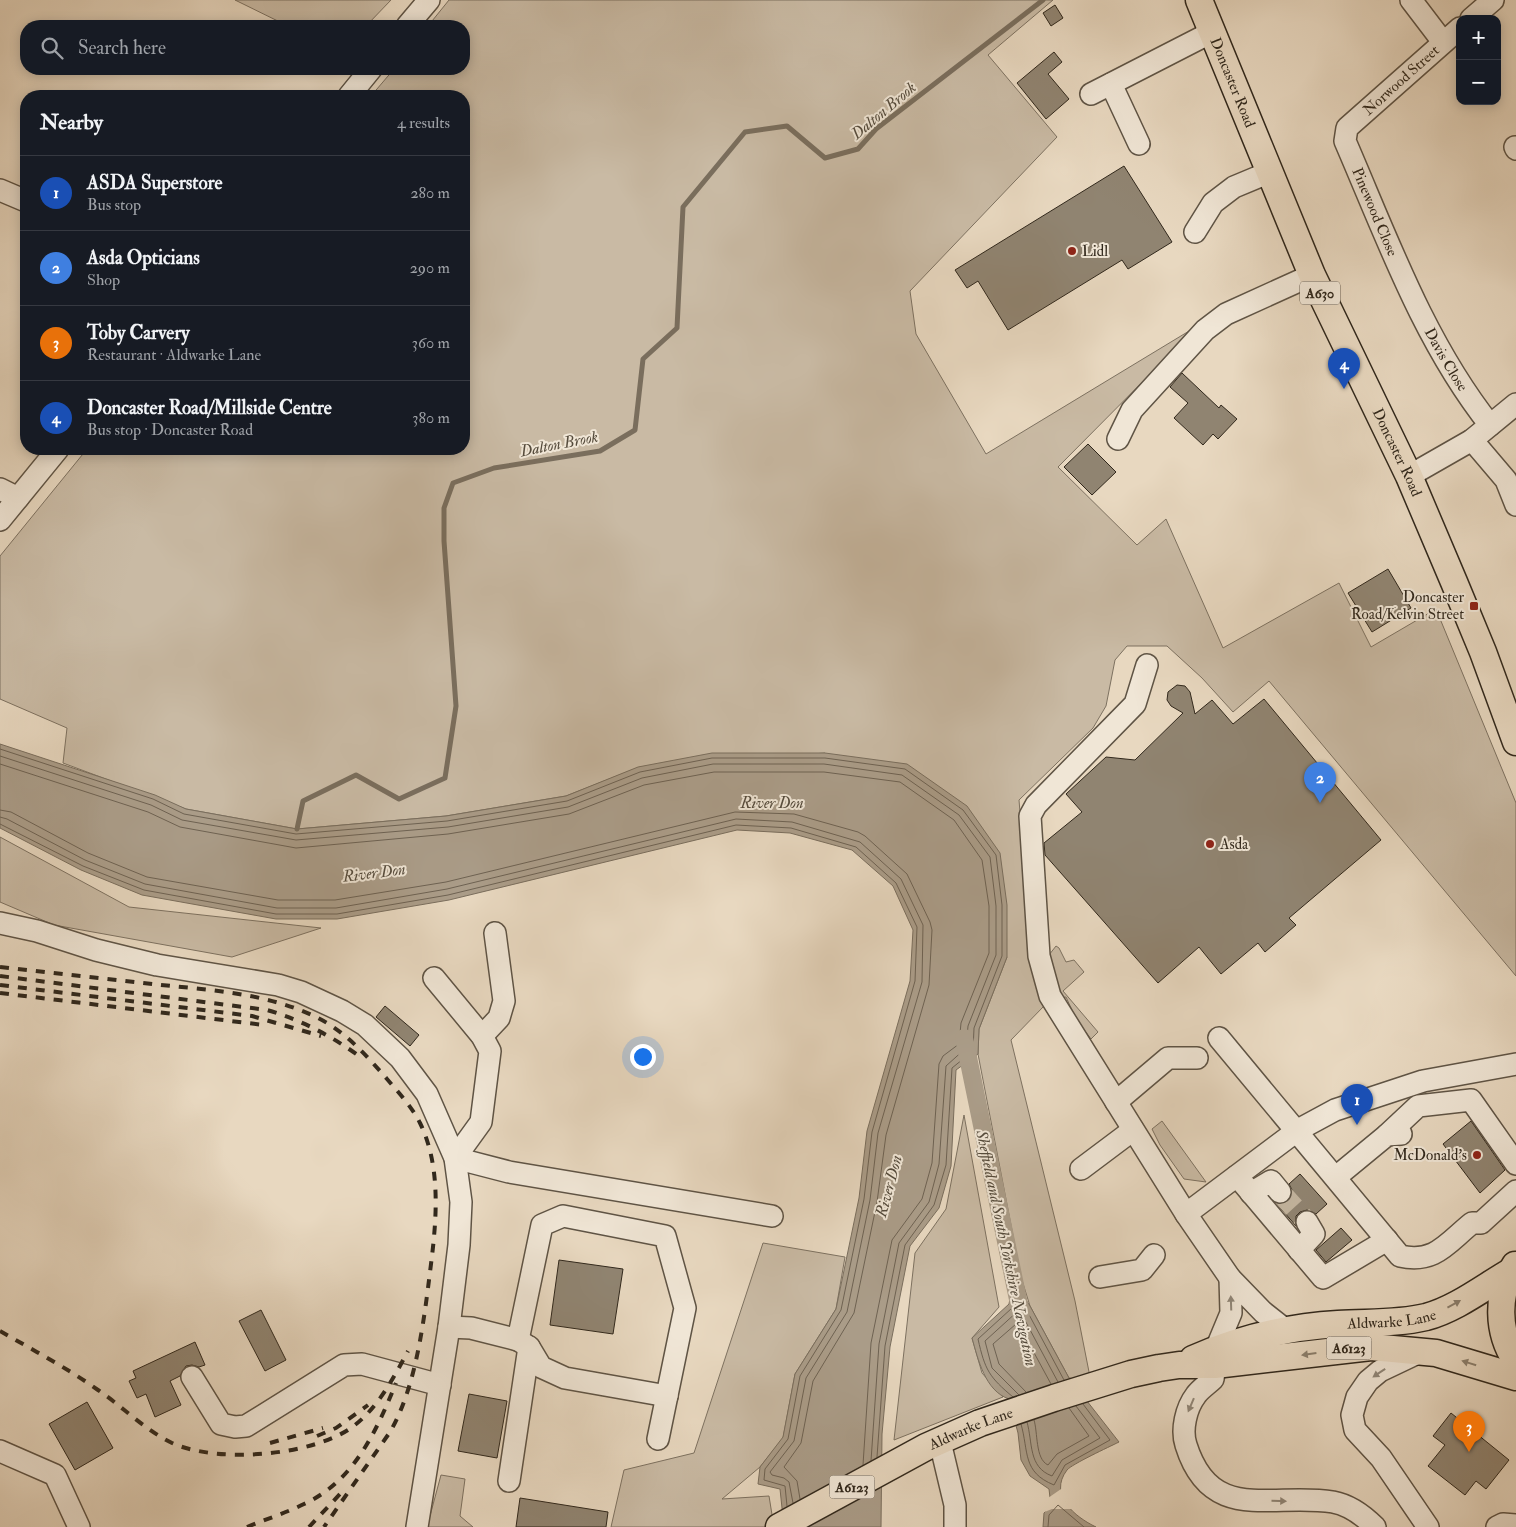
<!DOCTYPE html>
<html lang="en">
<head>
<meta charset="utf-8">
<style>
  body { margin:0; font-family:"IM FELL Double Pica",serif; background:#242831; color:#f1f3f6 }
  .controls { position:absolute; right:15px; top:15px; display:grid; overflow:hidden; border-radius:10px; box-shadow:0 2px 12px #0003 }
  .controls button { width:45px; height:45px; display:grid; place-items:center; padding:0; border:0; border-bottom:1px solid #363941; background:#171b24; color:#f1f3f6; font:25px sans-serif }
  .you { position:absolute; left:642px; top:1056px; width:18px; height:18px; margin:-12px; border:4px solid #fff; border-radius:50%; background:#1a73e8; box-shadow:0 0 0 8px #1a73e833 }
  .badge { display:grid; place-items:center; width:32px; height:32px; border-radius:50%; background:#0f766e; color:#fff; font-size:16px; font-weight:700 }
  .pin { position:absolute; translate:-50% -41px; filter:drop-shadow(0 1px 2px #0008) }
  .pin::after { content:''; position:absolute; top:26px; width:18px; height:15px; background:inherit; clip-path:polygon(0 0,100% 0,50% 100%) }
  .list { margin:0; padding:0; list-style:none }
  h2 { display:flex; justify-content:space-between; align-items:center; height:65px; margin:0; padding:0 20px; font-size:21px }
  h2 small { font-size:16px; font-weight:400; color:#9ea1a6 }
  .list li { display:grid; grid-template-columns:32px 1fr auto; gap:15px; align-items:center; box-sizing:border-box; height:75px; padding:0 20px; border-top:1px solid #363941 }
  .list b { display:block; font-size:19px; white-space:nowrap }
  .list p { margin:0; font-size:16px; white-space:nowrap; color:#9ea1a6 }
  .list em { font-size:16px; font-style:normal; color:#9ea1a6 }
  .icon { flex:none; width:28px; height:28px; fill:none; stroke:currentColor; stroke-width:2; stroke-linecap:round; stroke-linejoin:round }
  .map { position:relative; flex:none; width:1516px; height:1527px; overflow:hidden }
  .search { position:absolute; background:#171b24; box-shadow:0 2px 12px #0003; left:20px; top:20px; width:450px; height:55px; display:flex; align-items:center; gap:12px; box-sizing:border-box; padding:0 18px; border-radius:20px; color:#9ea1a6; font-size:19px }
  .panel { position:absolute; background:#171b24; box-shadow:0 2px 12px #0003; left:20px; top:90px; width:450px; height:365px; border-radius:20px }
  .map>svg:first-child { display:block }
  .green { fill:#c9baa4; stroke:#7d7160 }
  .water { fill:#aa9c88; stroke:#7a6e5d }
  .pier { fill:#e8d8c0 }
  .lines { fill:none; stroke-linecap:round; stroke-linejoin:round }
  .shore { stroke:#6e6252; stroke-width:1 }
  .stream { stroke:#7a6e5d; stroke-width:5 }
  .canal { stroke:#aa9c88; stroke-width:18 }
  .building { fill:#908471; stroke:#31281c }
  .minor-tunnel { stroke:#c3b59f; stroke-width:21; stroke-dasharray:21 11; stroke-linecap:butt }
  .minor-casing { stroke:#5f5445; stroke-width:24 }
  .major-casing { stroke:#31281c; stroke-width:29 }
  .minor { stroke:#f0e6d6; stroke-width:21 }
  .major { stroke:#e8d8c0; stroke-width:26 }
  .rail { stroke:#31281c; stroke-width:4; stroke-dasharray:9 9; stroke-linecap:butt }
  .oneway { fill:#908779 }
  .oneway2 { fill:#8c806e }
  .poi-dot { fill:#8f2418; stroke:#f0e6d6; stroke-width:2 }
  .labels { text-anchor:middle; stroke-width:4; stroke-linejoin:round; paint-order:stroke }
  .shield { fill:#f0e6d6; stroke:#6a6154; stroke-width:1 }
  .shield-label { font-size:14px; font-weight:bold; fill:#31281c }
  .street-label { font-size:15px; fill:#31281c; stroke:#f0e6d6 }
  .poi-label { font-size:15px; fill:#31281c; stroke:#f0e6d6; text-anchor:start }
  .water-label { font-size:16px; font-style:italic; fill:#554b3c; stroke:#f0e6d6 }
</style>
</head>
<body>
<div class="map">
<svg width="1516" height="1527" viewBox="0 0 1516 1527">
  <rect width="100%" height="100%" fill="#e8d8c0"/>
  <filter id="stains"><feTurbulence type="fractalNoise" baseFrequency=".004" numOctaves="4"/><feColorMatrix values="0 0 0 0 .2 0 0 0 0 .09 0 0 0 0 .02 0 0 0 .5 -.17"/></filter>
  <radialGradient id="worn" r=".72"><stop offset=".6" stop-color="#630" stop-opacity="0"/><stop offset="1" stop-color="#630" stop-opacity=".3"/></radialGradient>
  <g class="green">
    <polygon points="235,0 391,0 366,26 288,26"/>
    <polygon points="449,0 1053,0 988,55 1057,137 910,291 916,334 986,454 1199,325 1058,467 1137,545 1166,519 1223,648 1339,583 1371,647 1436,609 1516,803 1516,976 1269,681 1233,712 1202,678 1167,646 1127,646 1115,660 1106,706 1093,728 1019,800 1025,873 1044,1006 1011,1040 1075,1301 1091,1382 1069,1378 1030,1306 1021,1277 978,1054 979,1029 1007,957 825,753 640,767 566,796 446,816 297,829 186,809 63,763 67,728 0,699 0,556 87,449 464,449 464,96 371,96 394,69 464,69 464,26 428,26"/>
    <polygon points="0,837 129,907 321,928 232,957 54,925 0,902"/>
    <polygon points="1056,946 1059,948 1066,962 1074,960 1084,972 1063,991 1098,1032 1091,1039 1076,1019 1066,997 1061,998 1049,955"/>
    <polygon points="964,1115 999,1307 972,1338 982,1373 1003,1397 894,1440 915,1253 946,1209"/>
    <polygon points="1162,1121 1206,1182 1184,1179 1160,1145 1152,1129"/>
    <polygon points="763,1243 845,1257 836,1309 795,1374 783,1438 760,1467 722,1499 769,1496 774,1527 611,1527 624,1470 694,1453"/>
    <polygon points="441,1475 465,1479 460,1516 473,1527 427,1527"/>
  </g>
  <g class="water">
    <polygon points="0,744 155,795 186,809 297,829 446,816 566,796 638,767 712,753 825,753 907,764 967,806 1000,853 1007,905 1007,957 979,1029 978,1054 956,1070 951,1166 939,1208 910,1246 890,1347 882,1434 881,1527 784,1527 780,1489 758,1484 760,1467 783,1437 795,1374 836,1309 859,1198 867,1131 910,981 913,930 893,886 852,850 790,833 737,830 449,900 337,919 276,919 142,895 81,870 0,828"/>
    <path d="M1020 1291 1030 1306 1069 1378 1119 1442C1109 1447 1072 1464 1067 1470 1048 1495 1075 1517 1096 1527H1043L1044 1513 1051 1506 1049 1489 1030 1476 1021 1460 1018 1433 1009 1399C985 1391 978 1359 972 1338L1009 1304 1011 1293Z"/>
  </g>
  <polygon class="pier" points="1064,1487 1066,1502 1072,1509 1052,1509 1042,1513 1048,1505 1048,1498"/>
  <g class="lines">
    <g class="shore">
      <polyline points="0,749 153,799 184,814 296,834 447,821 567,801 640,772 712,758 825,758 905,769 963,810 996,855 1002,905 1002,956 974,1028 973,1051 952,1068 946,1165 934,1205 905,1245 885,1346 877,1457"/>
      <polyline points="0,756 151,805 182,820 296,840 448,827 568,807 642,778 713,764 824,764 902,775 959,815 990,857 996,906 996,955 968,1026 966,1048 946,1066 939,1164 929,1202 899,1243 879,1344 871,1461"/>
      <polyline points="0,764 148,812 180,827 296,848 448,834 569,814 644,785 714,772 824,772 900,782 954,820 982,860 989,906 989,953 961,1023 959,1044 943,1056 939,1064 932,1163 922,1199 892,1240 871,1343 863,1465"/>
      <polyline points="0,810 11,812 88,853 147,877 278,900 335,900 446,882 735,812 794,814 858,832 865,836 907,874 930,922 932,930 929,985 886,1135 877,1202 854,1313 813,1381 801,1443 784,1467 797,1481 800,1499"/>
      <polyline points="0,817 7,819 85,860 145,884 277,908 336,908 447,889 736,819 792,822 860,842 901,879 923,925 922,982 878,1133 870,1200 847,1312 806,1378 794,1441 770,1472 772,1475 784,1478 789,1482 793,1503"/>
      <polyline points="0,824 83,866 144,890 276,914 337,914 448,895 736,825 791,828 856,847 896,883 917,927 915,981 872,1132 864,1199 841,1310 800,1376 788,1439 765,1469 764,1480 785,1486 787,1506"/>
      <polyline points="1026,1392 999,1364 993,1344 1016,1324 1019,1325 1051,1384"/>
      <polyline points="1019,1395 992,1368 985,1341 1018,1311 1021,1313 1058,1382"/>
      <path d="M1013 1397C989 1377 985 1370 978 1339L1012 1308 1016 1298 1026 1309 1064 1380"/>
      <path d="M1034 1420C1038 1432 1035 1459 1048 1465L1057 1454 1089 1436 1069 1408"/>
      <path d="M1027 1422C1033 1443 1028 1467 1052 1476L1062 1460 1100 1438 1076 1406"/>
      <path d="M1021 1424C1029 1452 1022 1472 1054 1485L1065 1465 1110 1440 1083 1404"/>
      <polyline points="1048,1527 1049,1515 1058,1505 1084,1527"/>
    </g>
    <polyline class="stream" points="297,829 303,801 356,775 399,799 445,778 456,706 444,541 444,508 453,483 494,468 600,451 635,430 643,359 677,328 683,207 745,132 787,126 825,158 858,149 876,129 1043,0"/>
    <polyline class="canal" points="964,1038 1021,1314"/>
  </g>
  <g class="building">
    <polygon points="1055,5 1063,18 1051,26 1043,13"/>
    <polygon points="1054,52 1062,62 1048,74 1069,99 1046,119 1017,83"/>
    <polygon points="1124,166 1172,242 1128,269 1122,260 1008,330 978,281 967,288 955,270"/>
    <polygon points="1182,373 1219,408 1221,405 1237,419 1218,439 1213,434 1203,445 1174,418 1188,403 1170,387"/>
    <polygon points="1088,444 1116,472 1092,495 1064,467"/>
    <polygon points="1388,569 1411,608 1372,632 1348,593"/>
    <polygon points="1177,685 1185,686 1190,692 1195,714 1212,700 1233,724 1264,699 1381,840 1289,918 1296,925 1265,952 1258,943 1221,974 1199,947 1158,983 1045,855 1044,843 1082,812 1066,794 1106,757 1135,760 1183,713 1171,706 1167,700 1168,692"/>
    <polygon points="385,1006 419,1035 410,1046 376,1017"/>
    <polygon points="1471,1121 1505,1170 1480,1193 1443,1144"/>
    <polygon points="1300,1174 1327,1204 1316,1214 1307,1210 1300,1212 1296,1216 1296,1226 1277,1204 1288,1201 1292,1190 1289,1184"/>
    <polygon points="1341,1228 1352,1240 1326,1262 1316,1250"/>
    <polygon points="559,1260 623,1269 613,1334 550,1325"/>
    <polygon points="261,1310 286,1360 265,1371 239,1321"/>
    <polygon points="195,1342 205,1365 199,1367 192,1365 186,1366 180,1376 170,1381 181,1405 155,1417 146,1394 137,1398 129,1381 136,1378 133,1371"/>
    <polygon points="469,1394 507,1401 497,1458 458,1451"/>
    <polygon points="87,1402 113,1448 75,1470 49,1424"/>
    <polygon points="1451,1413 1509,1460 1486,1489 1476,1481 1465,1495 1428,1466 1445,1445 1433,1436"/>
    <polygon points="520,1498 608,1512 606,1527 516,1527"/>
  </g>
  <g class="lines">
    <polyline class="minor-tunnel" points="1280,1192 1307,1222"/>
    <g class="minor-casing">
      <g id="minor">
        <polyline points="1411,0 1443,42"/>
        <polyline points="1471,19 1493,0"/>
        <polyline points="407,26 429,0"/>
        <path id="s1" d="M1460 28 1347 128 1345 141C1387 238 1424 342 1490 425"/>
        <polyline points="1111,84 1139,144"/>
        <polyline points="1091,94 1212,32"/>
        <polyline points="349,96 371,69"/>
        <polyline points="1515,147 1516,149"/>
        <polyline points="0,190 26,201"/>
        <polyline points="1195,232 1213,203 1234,187 1270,172"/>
        <polyline points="1118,439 1132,410 1205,330 1226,314 1312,275"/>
        <polyline points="1472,440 1506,480 1516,505"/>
        <polyline points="1409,476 1472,440 1516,404"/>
        <polyline points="0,489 18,498"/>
        <polyline points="0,520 58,449"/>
        <polyline points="1147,665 1135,704 1036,805 1030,816 1039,956 1050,996 1186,1214 1230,1278"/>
        <polyline points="0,923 37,931 96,950 157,965 278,985 301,992 342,1011 365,1025 400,1058 427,1094 455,1158 461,1202 459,1245 449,1327 417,1527"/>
        <polyline points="434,978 482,1036 490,1051 481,1122 455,1158 509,1172 772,1216"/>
        <polyline points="482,1036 499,1018 504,1001 495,933"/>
        <path d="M1219 1038 1400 1256C1435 1264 1447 1243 1472 1223H1481L1516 1191"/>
        <polyline points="1116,1102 1168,1058 1197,1058"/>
        <polyline points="1387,1135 1418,1106 1471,1100 1516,1164"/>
        <polyline points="1081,1169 1133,1130"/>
        <polyline points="1237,1176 1323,1278 1387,1240"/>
        <polyline points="1336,1177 1387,1135 1401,1134"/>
        <polyline points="1251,1193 1271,1181 1280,1192"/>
        <polyline points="1186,1214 1298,1130 1335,1110 1423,1081 1516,1064"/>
        <polyline points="1299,1250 1314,1234 1307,1222"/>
        <polyline points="1100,1277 1142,1270 1154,1255"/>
        <polyline points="449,1327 471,1328 518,1340 529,1347 541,1367 565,1378 667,1396"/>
        <polyline points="518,1340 542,1225 563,1216 665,1236 685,1308 658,1439"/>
        <polyline points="1216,1349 1231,1313 1230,1278 1263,1312 1287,1331"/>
        <polyline points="1422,1351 1380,1371 1368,1381 1357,1397 1352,1415 1355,1430 1381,1458 1428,1527"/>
        <path d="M1215 1365 1213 1379C1208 1384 1200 1389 1196 1395 1186 1408 1181 1430 1186 1445 1211 1525 1272 1492 1333 1502 1349 1505 1365 1517 1375 1527"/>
        <polyline points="192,1377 221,1424 235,1427 246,1426 344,1365 362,1364 440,1385"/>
        <polyline points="940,1442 955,1505 955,1527"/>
        <polyline points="0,1451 55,1475 79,1527"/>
        <polyline points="509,1481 529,1347"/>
        <polyline points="1497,1527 1503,1524 1516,1525"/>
      </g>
    </g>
    <g class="major-casing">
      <g id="major">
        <path id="s2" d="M1199 0 1312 275 1409 476 1454 582 1483 652 1516 742"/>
        <path d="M1515 1265C1496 1294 1497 1332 1516 1361"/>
        <path id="s3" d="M1193 1359C1238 1339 1289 1327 1338 1324 1367 1322 1397 1324 1426 1317 1456 1309 1484 1287 1510 1272"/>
        <path id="s4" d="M779 1527 926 1447 980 1423 1054 1398 1131 1374 1159 1368 1179 1365H1215L1371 1347 1436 1353 1516 1377"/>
      </g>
    </g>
    <use href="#minor" class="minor"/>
    <use href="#major" class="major"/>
    <g class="rail">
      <path d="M0 967C54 973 108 979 161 985 213 990 269 994 316 1017 345 1031 366 1055 387 1079 399 1093 412 1107 420 1123 440 1164 437 1213 432 1256 425 1311 418 1384 390 1432L324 1527"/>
      <path d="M0 976 267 1010C301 1020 330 1035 359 1056"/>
      <polyline points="0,985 252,1016 321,1036"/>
      <polyline points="0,993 264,1025"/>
      <path d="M0 1331C33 1350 67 1368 98 1390 123 1407 145 1430 172 1443 218 1464 316 1456 355 1425 379 1406 394 1377 408 1351"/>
      <polyline points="317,1436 336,1428 368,1405"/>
      <polyline points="270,1443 323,1428"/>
      <path d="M247 1527C266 1519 286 1513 304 1504 354 1481 376 1432 396 1383"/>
      <polyline points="309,1527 340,1494"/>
    </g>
  </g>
  <defs><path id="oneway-solid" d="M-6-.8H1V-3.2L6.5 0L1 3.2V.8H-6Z" transform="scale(1.25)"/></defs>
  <g class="oneway">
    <use href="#oneway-solid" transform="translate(1231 1303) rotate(-92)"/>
    <use href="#oneway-solid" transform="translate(1379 1373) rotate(146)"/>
    <use href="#oneway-solid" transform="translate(1191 1405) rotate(113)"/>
    <use href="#oneway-solid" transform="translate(1279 1501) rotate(1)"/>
  </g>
  <g class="oneway2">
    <use href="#oneway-solid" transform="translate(1454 1304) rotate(-29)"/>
    <use href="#oneway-solid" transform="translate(1309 1354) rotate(172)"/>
    <use href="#oneway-solid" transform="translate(1469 1363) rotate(-163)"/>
  </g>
  <g class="poi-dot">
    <circle cx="1072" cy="251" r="5"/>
    <rect x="1469" y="601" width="10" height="10" rx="2.5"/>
    <circle cx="1210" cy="844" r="5"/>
    <circle cx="1477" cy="1155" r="5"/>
  </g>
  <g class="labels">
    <g class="shield">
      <rect x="1300" y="281.5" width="40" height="23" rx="4"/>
      <rect x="1326.5" y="1336.5" width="45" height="23" rx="4"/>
      <rect x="829.5" y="1475.5" width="45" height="23" rx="4"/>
    </g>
    <g class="shield-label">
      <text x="1320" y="298">A630</text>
      <text x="1349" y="1353">A6123</text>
      <text x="852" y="1492">A6123</text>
    </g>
    <g class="street-label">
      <text transform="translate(1401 80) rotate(-42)" y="5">Norwood Street</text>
      <text dy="5" stroke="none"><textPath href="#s2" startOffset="89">Doncaster Road</textPath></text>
      <text dy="5" stroke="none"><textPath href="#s1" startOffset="241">Pinewood Close</textPath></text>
      <text dy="5" stroke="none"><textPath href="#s1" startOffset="405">Davis Close</textPath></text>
      <text dy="5" stroke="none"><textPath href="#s2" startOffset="494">Doncaster Road</textPath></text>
      <text dy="5" stroke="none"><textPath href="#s3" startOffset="204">Aldwarke Lane</textPath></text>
      <text dy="5" stroke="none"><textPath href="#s4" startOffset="216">Aldwarke Lane</textPath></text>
    </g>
    <g class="poi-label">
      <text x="1082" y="256">Lidl</text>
      <text x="1464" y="602" text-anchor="end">Doncaster<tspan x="1464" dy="17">Road/Kelvin Street</tspan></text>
      <text x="1220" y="849">Asda</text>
      <text x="1467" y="1160" text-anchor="end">McDonald's</text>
    </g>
    <g class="water-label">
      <text transform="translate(883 110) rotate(-40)" y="6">Dalton Brook</text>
      <text transform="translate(559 443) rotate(-11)" y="6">Dalton Brook</text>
      <text x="772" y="808">River Don</text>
      <text transform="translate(374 872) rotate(-7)" y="6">River Don</text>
      <text transform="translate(888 1186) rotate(-75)" y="6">River Don</text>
      <text transform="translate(1007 1248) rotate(78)" y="6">Sheffield and South Yorkshire Navigation</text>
    </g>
  </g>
  <rect width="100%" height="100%" filter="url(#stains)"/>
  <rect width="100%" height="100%" fill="url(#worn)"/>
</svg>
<div class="controls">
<button>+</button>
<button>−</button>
</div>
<div class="you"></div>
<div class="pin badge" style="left:1357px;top:1125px;background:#1a4fb4">1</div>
<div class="pin badge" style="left:1320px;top:803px;background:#3f7fe0">2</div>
<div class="pin badge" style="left:1469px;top:1452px;background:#e8710a">3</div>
<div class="pin badge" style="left:1344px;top:389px;background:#1a4fb4">4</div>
<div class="search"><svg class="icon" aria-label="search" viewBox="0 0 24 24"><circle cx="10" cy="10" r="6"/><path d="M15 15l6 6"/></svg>Search here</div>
<section class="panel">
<h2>Nearby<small>4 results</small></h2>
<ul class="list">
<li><span class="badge" style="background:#1a4fb4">1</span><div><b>ASDA Superstore</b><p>Bus stop</p></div><em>280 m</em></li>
<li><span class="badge" style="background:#3f7fe0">2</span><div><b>Asda Opticians</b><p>Shop</p></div><em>290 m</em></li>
<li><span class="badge" style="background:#e8710a">3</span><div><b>Toby Carvery</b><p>Restaurant · Aldwarke Lane</p></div><em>360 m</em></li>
<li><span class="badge" style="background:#1a4fb4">4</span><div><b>Doncaster Road/Millside Centre</b><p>Bus stop · Doncaster Road</p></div><em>380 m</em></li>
</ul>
</section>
</div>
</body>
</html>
